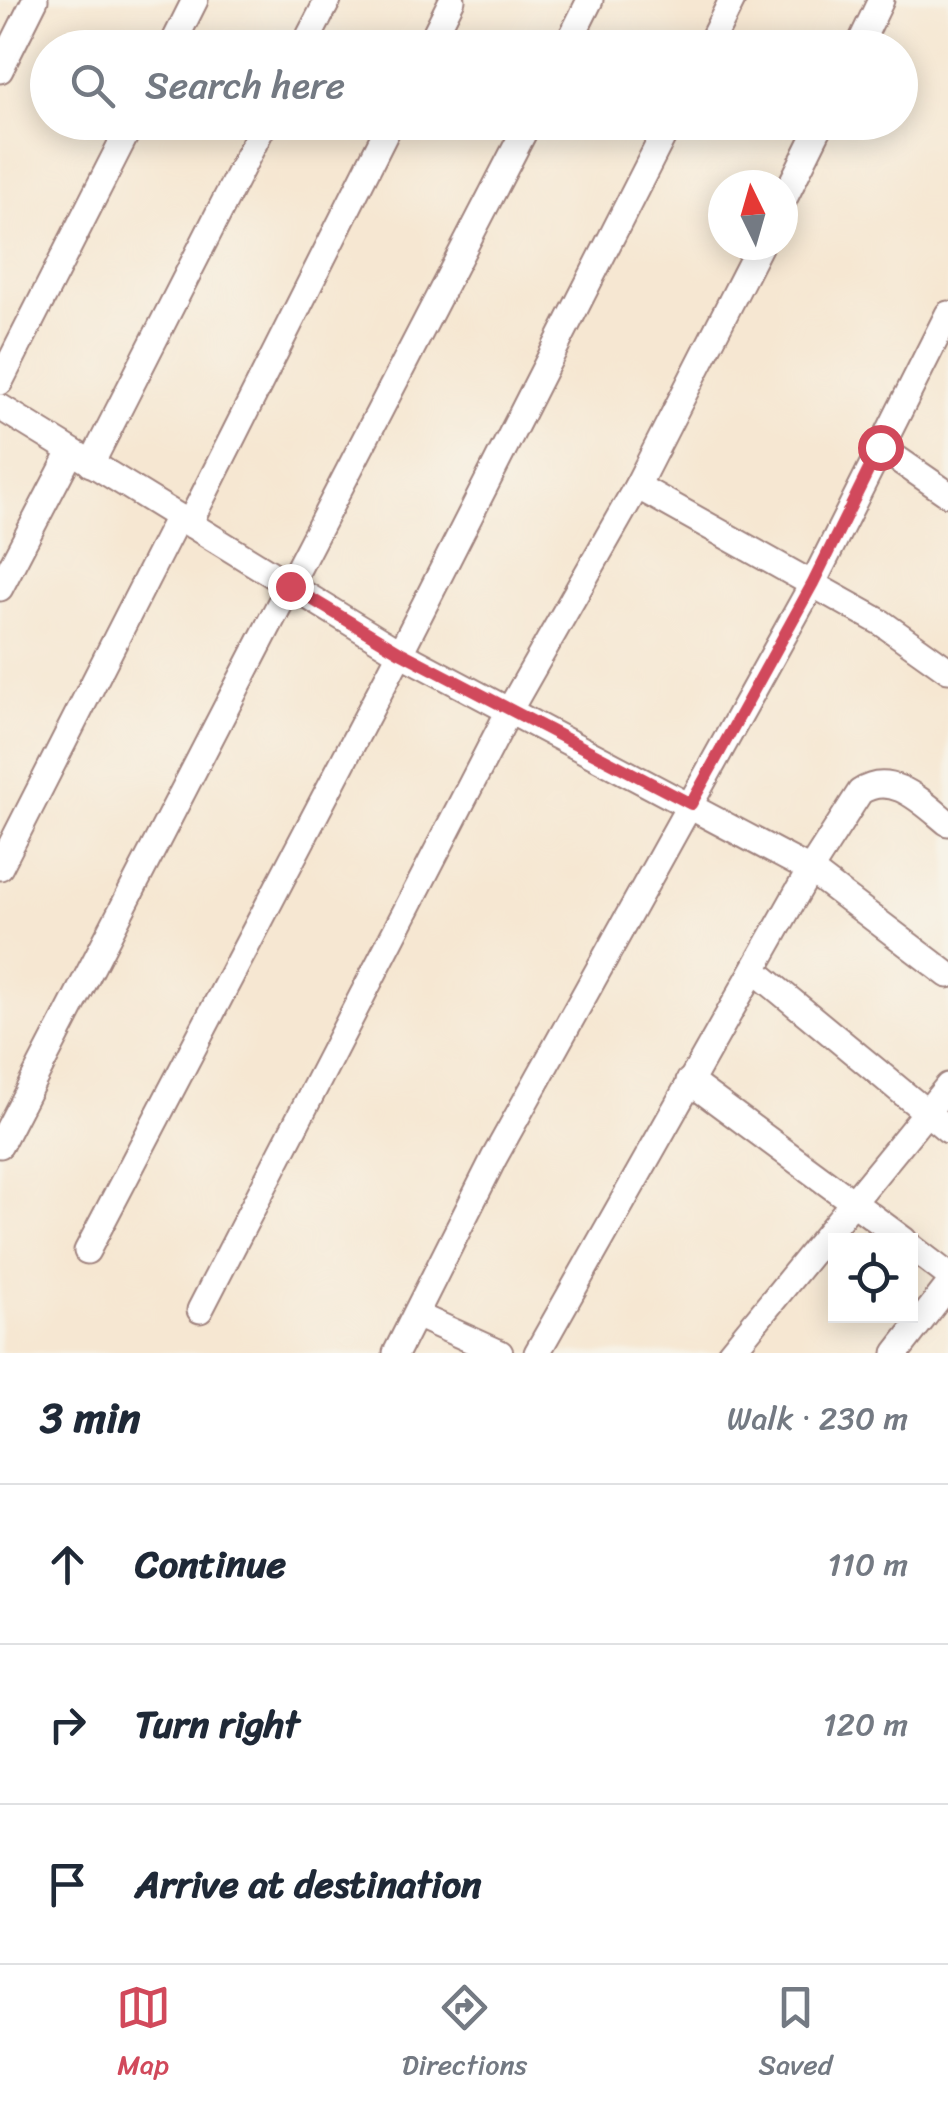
<!DOCTYPE html>
<html lang="en">
<head>
<meta charset="utf-8">
<style>
  body { margin:0; font-family:Sriracha,sans-serif; background:#f6f6f7; color:#1f2937 }
  .controls { position:absolute; right:30px; bottom:30px; display:grid; overflow:hidden; border-radius:0px; box-shadow:0 5px 25px #0003 }
  .controls button { width:90px; height:90px; display:grid; place-items:center; padding:0; border:0; border-bottom:2px solid #e0e1e3; background:#fff; color:#1f2937; font:50px sans-serif }
  .compass { position:absolute; left:708px; top:170px; width:90px; height:90px; border-radius:50%; background:#fff; box-shadow:0 5px 25px #0003; rotate:355deg }
  .stop { position:absolute; width:30px; height:30px; margin:-22px; border:8px solid #d1495b; border-radius:50%; background:#fff }
  .stop.end { background:#d1495b; border-color:#fff; box-shadow:0 2px 10px #0008 }
  .list { margin:0; padding:0; list-style:none }
  h2 { display:flex; justify-content:space-between; align-items:center; height:130px; margin:0; padding:0 40px; font-size:42px }
  h2 small { font-size:32px; font-weight:400; color:#747a83 }
  .list li { display:grid; grid-template-columns:65px 1fr auto; gap:30px; align-items:center; box-sizing:border-box; height:160px; padding:0 40px; border-top:2px solid #e0e1e3 }
  .list b { display:block; font-size:38px; white-space:nowrap }
  .list em { font-size:32px; font-style:normal; color:#747a83 }
  .icon { flex:none; width:55px; height:55px; fill:none; stroke:currentColor; stroke-width:2; stroke-linecap:round; stroke-linejoin:round }
  .map { position:relative; flex:none; width:948px; height:1353px; overflow:hidden }
  .search { position:absolute; background:#fff; box-shadow:0 5px 25px #0003; left:30px; right:30px; top:30px; height:110px; display:flex; align-items:center; gap:25px; box-sizing:border-box; padding:0 35px; border-radius:55px; color:#747a83; font-size:38px }
  .sheet { height:610px; background:#fff }
  nav { display:flex; justify-content:space-around; align-items:center; box-sizing:border-box; height:140px; border-top:2px solid #e0e1e3; background:#fff; font-size:28px; color:#747a83 }
  nav a { display:grid; justify-items:center; gap:5px }
  nav .on { color:#d1495b }
  .map>svg:first-child { display:block }
  .lines { fill:none; stroke-linecap:round; stroke-linejoin:round }
  .street-casing { stroke:#a0837e; stroke-width:29 }
  .street { stroke:#fff; stroke-width:25 }
  .route { stroke:#d1495b; stroke-width:12 }
</style>
</head>
<body>
<div class="map">
<svg width="948" height="1353" viewBox="0 0 948 1353">
  <rect width="100%" height="100%" fill="#f7f3e8"/>
  <filter id="ink" filterUnits="userSpaceOnUse"><feTurbulence type="fractalNoise" baseFrequency=".01" numOctaves="2"/><feDisplacementMap in="SourceGraphic" scale="20" xChannelSelector="R" yChannelSelector="G"/><feConvolveMatrix kernelMatrix="1 2 1 2 8 2 1 2 1" color-interpolation-filters="sRGB"/></filter>
  <filter id="wash" filterUnits="userSpaceOnUse"><feTurbulence type="fractalNoise" baseFrequency=".0048" numOctaves="4" result="noise"/><feDisplacementMap in="SourceGraphic" scale="40" xChannelSelector="R" yChannelSelector="G"/><feGaussianBlur stdDeviation="2.25" result="paint"/><feColorMatrix in="noise" values="0 0 0 0 0 0 0 0 0 0 0 0 0 0 0 0 0 1.4 0 .05"/><feComposite in="paint" operator="in"/></filter>
  <g filter="url(#wash)">
    <rect width="100%" height="100%" fill="#f6e7d2"/>
  </g>
  <g filter="url(#ink)">
    <g class="lines">
      <g class="street-casing">
        <g id="street">
          <polyline points="171,48 195,0"/>
          <polyline points="303,48 328,0"/>
          <polyline points="428,48 452,0"/>
          <polyline points="566,48 590,0"/>
          <polyline points="708,48 732,0"/>
          <polyline points="858,48 881,0"/>
          <polyline points="0,70 35,0"/>
          <polyline points="783,201 822,122"/>
          <polyline points="0,382 132,122"/>
          <polyline points="0,407 400,653 810,870 948,975"/>
          <polyline points="880,447 948,494"/>
          <polyline points="91,464 265,122"/>
          <polyline points="637,486 882,623 948,670"/>
          <polyline points="189,524 391,122"/>
          <polyline points="0,588 71,452"/>
          <polyline points="0,867 178,517"/>
          <polyline points="754,970 948,1130"/>
          <polyline points="689,1081 904,1240"/>
          <polyline points="0,1145 529,122"/>
          <polyline points="910,1246 948,1275"/>
          <polyline points="87,1251 400,653 670,122"/>
          <polyline points="200,1310 510,709 637,486 760,245"/>
          <polyline points="416,1315 500,1353"/>
          <polyline points="396,1353 494,1158 813,583 948,314"/>
          <path d="M537 1353 810 870 860 792C892 770 923 803 948 823"/>
          <polyline points="730,1353 948,1086"/>
          <polyline points="896,1353 948,1286"/>
        </g>
      </g>
      <use href="#street" class="street"/>
    </g>
  </g>
  <g class="lines" filter="url(#ink)">
    <polyline class="route" points="290,586 400,652 691,804 813,583 880,447"/>
  </g>
</svg>
<div class="controls">
<button><svg class="icon" aria-label="locate" viewBox="0 0 24 24"><circle cx="12" cy="12" r="6"/><path d="M12 2v4M12 18v4M2 12h4M18 12h4"/></svg></button>
</div>
<svg class="compass" viewBox="-18 -18 36 36"><path d="M0-13l5 13h-10z" fill="#e53935"/><path d="M0 13l5-13h-10z" fill="#747a83"/></svg>
<div class="stop" style="left:880px;top:447px"></div>
<div class="stop end" style="left:290px;top:586px"></div>
<div class="search"><svg class="icon" aria-label="search" viewBox="0 0 24 24"><circle cx="10" cy="10" r="6"/><path d="M15 15l6 6"/></svg>Search here</div>
</div>
<section class="sheet">
<h2>3 min<small>Walk · 230 m</small></h2>
<ul class="list">
<li><svg class="icon" aria-label="ahead" viewBox="0 0 24 24"><path d="M12 20V5M6 11l6-6 6 6"/></svg><div><b>Continue</b></div><em>110 m</em></li>
<li><svg class="icon" aria-label="right" viewBox="0 0 24 24"><path d="M7 20v-9h11M14 6l5 5-5 5"/></svg><div><b>Turn right</b></div><em>120 m</em></li>
<li><svg class="icon" aria-label="arrive" viewBox="0 0 24 24"><path d="M6 21V4h12l-3 4 3 4H6"/></svg><div><b>Arrive at destination</b></div></li>
</ul>
</section>
<nav>
<a class="on"><svg class="icon" aria-label="map" viewBox="0 0 24 24"><path d="M3 6l6-2 6 2 6-2v14l-6 2-6-2-6 2zM9 4v14M15 6v14"/></svg>Map</a>
<a><svg class="icon" aria-label="directions" viewBox="0 0 24 24"><path d="M12 3l9 9-9 9-9-9zM9 14v-3h6M13 9l2 2-2 2"/></svg>Directions</a>
<a><svg class="icon" aria-label="saved" viewBox="0 0 24 24"><path d="M7 4h10v16l-5-4-5 4z"/></svg>Saved</a>
</nav>
</body>
</html>
